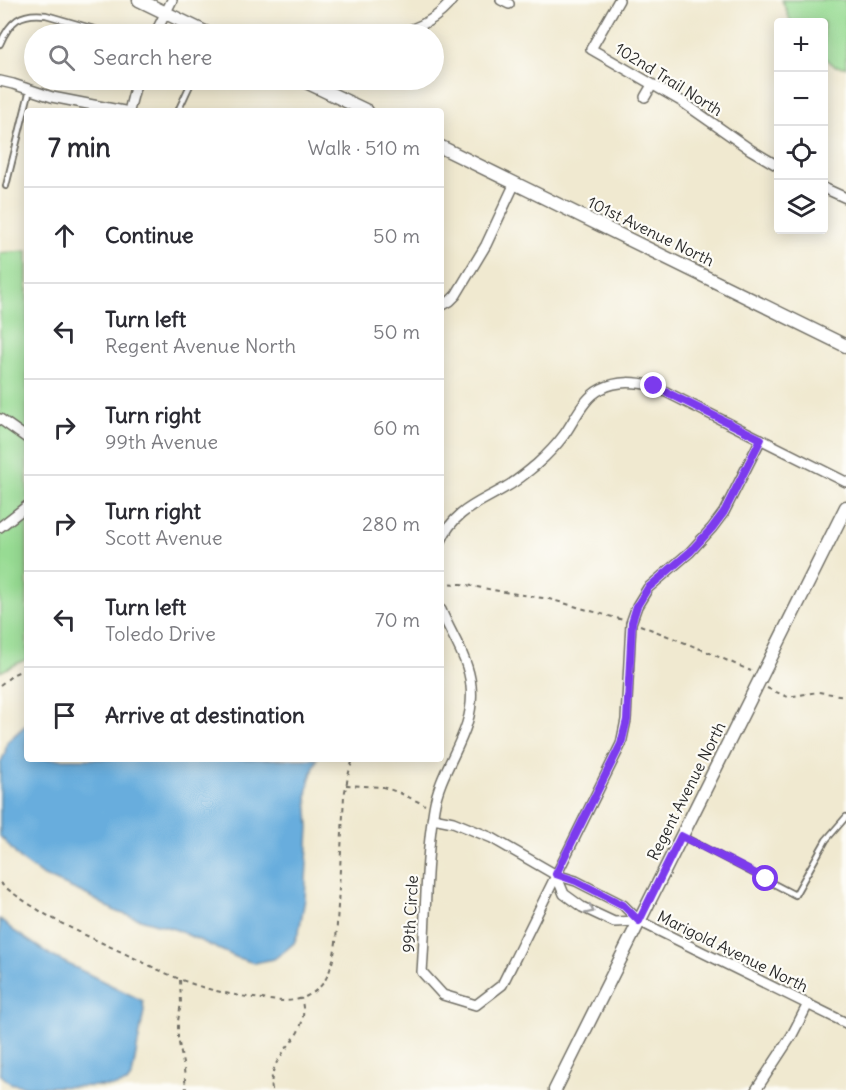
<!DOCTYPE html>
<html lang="en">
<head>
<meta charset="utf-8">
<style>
  body { margin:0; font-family:Delius,sans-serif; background:#f2f2f3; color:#2b2b33 }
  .controls { position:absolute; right:18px; top:18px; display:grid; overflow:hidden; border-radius:6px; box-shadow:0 3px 15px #0003 }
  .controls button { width:54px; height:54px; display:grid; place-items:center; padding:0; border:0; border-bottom:2px solid #e1e1e2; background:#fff; color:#2b2b33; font:30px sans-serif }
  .stop { position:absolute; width:18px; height:18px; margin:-14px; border:4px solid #7c3aed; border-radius:50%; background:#fff }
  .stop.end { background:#7c3aed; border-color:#fff; box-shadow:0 2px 6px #0008 }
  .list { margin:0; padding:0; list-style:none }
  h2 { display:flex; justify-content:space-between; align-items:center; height:78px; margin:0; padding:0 24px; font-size:26px }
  h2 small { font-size:20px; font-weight:400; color:#7c7c81 }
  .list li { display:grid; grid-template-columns:39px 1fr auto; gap:18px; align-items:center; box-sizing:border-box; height:96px; padding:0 24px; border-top:2px solid #e1e1e2 }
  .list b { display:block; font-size:22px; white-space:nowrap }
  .list p { margin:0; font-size:20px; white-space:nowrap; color:#7c7c81 }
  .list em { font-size:20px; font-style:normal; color:#7c7c81 }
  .icon { flex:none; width:33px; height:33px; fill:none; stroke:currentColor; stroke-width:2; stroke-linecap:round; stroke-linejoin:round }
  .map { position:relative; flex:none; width:846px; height:1090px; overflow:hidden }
  .search { position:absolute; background:#fff; box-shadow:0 3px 15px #0003; left:24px; top:24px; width:420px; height:66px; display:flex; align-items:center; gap:15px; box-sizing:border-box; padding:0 21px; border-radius:33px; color:#7c7c81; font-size:22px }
  .panel { position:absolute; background:#fff; box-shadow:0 3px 15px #0003; left:24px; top:108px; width:420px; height:654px; border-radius:6px }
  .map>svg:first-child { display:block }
  .green { fill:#97db93; stroke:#61835f; stroke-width:1.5 }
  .water { fill:#68addd; stroke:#4a6c84; stroke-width:1.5 }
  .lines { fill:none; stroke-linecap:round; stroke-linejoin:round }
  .service-casing { stroke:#706e65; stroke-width:8 }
  .minor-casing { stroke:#706e65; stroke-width:12 }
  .tertiary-casing { stroke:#706e65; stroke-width:15 }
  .path { stroke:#706e65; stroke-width:2; stroke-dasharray:4.5 4.5; stroke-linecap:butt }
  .service { stroke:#fff; stroke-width:4.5 }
  .minor { stroke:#fff; stroke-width:9 }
  .tertiary { stroke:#fff; stroke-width:12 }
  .oneway { stroke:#a0a0a0 }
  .route { stroke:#7c3aed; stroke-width:8 }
  .labels { text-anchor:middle; stroke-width:4.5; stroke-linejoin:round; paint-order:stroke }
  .street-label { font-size:16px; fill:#2b2b2b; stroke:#fdfcf7 }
</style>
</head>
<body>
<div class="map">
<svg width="846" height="1090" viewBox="0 0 846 1090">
  <rect width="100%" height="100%" fill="#fdfcf7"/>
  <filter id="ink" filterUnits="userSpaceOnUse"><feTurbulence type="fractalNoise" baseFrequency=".0167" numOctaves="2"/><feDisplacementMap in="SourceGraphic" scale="12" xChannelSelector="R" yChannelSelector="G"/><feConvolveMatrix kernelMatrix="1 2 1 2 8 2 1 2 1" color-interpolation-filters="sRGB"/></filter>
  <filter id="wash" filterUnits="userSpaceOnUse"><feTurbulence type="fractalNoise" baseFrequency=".008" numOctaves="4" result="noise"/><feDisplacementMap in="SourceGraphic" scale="24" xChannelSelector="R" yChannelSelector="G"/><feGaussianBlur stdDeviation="1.35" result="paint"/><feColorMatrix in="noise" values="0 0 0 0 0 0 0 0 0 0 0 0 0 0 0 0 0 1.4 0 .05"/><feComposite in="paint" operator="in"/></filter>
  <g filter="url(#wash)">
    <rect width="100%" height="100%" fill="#f0e9d0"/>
    <g class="green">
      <polygon points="782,0 846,0 846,67 834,66 824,56 824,22 791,22"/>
      <polygon points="27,251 27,659 18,663 0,672 0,253"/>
    </g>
    <g class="water">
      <polygon points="27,724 27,759 317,759 309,781 307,795 309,827 305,899 299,931 294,943 286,950 274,959 254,963 238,958 177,930 117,912 85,894 42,875 21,860 0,836 0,764 5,753 7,742"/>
      <polygon points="0,919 14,931 52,956 143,1001 144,1011 132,1076 127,1083 115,1086 28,1087 10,1083 0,1074"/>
    </g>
  </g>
  <g filter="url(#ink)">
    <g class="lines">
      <g class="service-casing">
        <g id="service">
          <path d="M0 44C10 21 20 12 46 15L108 33"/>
          <polyline points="178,111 191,83"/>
          <polyline points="6,186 30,89"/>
          <polyline points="684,837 795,895 826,840 846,817"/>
        </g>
      </g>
      <g class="minor-casing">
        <g id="minor">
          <polyline points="501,0 509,4"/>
          <polyline points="619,0 591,49 681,101 751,150 778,166"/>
          <polyline points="155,34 172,0"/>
          <path d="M396 34C417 29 439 18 452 0"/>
          <polyline points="0,81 13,84 52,97 124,111"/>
          <polyline points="645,97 652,85"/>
          <polyline points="129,111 137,80"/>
          <polyline points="824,188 846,198"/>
          <polyline points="441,306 450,301 456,295 486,245 515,183"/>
          <polyline points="0,419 27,438"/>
          <polyline points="0,527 27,506"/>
          <path d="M441 541C454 510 480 503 506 487 517 481 526 473 536 465 546 456 556 446 564 435 575 420 583 398 601 389 618 380 636 382 654 386L846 482"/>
          <path d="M441 610C451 635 469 659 471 686 476 733 441 764 434 808 425 862 426 918 422 972L443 995 476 1005 502 985 621 744 626 720 631 623 637 606 648 588 690 552 712 528 724 512 761 439"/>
          <polyline points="433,818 453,822 492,838 556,875 576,881 623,905 639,921 846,1023"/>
          <polyline points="556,875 564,894 582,907 614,922 639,921"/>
          <polyline points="756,1090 792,1035 808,1004"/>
        </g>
      </g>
      <g class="tertiary-casing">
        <g id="tertiary">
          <polyline points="139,0 209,34"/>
          <polyline points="302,80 367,111"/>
          <polyline points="441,147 846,346"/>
          <polyline points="555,1090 846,507"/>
        </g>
      </g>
      <g class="path">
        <polyline points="441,583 461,584 504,592 549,599 623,620"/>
        <polyline points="640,625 703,650 751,671"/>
        <polyline points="0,685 14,674 27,668"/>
        <polyline points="767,688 788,697 818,692 846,696"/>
        <polyline points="346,785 383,787 400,793 425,805"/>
        <path d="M0 883C11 892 22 900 34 907 59 924 88 936 115 949 137 959 159 971 182 980 207 990 235 996 262 999 277 1001 293 1003 307 996 329 986 333 963 336 942L344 796 349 772 353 759"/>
        <polyline points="180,980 181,1003 178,1021 178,1038 184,1069 186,1090"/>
        <path d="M272 1090C266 1049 314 1041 301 998"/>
      </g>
      <use href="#service" class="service"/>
      <use href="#minor" class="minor"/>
      <use href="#tertiary" class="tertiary"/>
    </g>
    <defs><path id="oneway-chevron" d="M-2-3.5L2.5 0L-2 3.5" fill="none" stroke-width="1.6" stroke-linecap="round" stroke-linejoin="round" transform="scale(1.5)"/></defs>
    <use class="oneway" href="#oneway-chevron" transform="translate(590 910) rotate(26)"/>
  </g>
  <g class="lines" filter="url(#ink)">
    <polyline class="route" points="654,386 761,439 724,512 712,528 690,552 648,588 637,606 632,622 627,720 621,744 556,874 576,881 623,905 639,921 681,836 766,879"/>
  </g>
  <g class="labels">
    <g class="street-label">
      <text transform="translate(669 79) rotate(32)" y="6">102nd Trail North</text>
      <text transform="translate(651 231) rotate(26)" y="6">101st Avenue North</text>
      <text transform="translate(686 791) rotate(-63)" y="6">Regent Avenue North</text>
      <text transform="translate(410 914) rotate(-87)" y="6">99th Circle</text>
      <text transform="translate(733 951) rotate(26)" y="6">Marigold Avenue North</text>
    </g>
  </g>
</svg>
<div class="controls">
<button>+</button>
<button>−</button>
<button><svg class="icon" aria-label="locate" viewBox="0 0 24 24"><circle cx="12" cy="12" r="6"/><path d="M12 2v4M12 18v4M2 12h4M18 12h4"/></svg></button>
<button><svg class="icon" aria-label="layers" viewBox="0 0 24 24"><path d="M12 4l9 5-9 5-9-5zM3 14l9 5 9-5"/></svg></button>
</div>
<div class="stop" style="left:766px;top:879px"></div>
<div class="stop end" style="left:654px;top:386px"></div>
<div class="search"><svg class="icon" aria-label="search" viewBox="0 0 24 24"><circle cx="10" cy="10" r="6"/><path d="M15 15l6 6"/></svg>Search here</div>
<section class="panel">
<h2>7 min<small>Walk · 510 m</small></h2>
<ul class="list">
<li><svg class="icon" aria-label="ahead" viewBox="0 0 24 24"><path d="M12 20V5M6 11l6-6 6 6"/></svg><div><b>Continue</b></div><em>50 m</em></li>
<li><svg class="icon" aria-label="left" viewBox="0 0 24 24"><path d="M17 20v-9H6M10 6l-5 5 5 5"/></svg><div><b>Turn left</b><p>Regent Avenue North</p></div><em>50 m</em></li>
<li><svg class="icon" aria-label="right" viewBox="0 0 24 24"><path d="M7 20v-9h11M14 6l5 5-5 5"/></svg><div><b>Turn right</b><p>99th Avenue</p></div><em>60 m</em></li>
<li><svg class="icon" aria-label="right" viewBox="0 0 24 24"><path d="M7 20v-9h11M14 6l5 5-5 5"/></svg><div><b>Turn right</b><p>Scott Avenue</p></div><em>280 m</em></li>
<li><svg class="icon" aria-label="left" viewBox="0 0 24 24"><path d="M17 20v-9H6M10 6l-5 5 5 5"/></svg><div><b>Turn left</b><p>Toledo Drive</p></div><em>70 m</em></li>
<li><svg class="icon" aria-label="arrive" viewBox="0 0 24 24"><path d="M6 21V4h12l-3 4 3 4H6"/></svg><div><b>Arrive at destination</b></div></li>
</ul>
</section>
</div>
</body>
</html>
